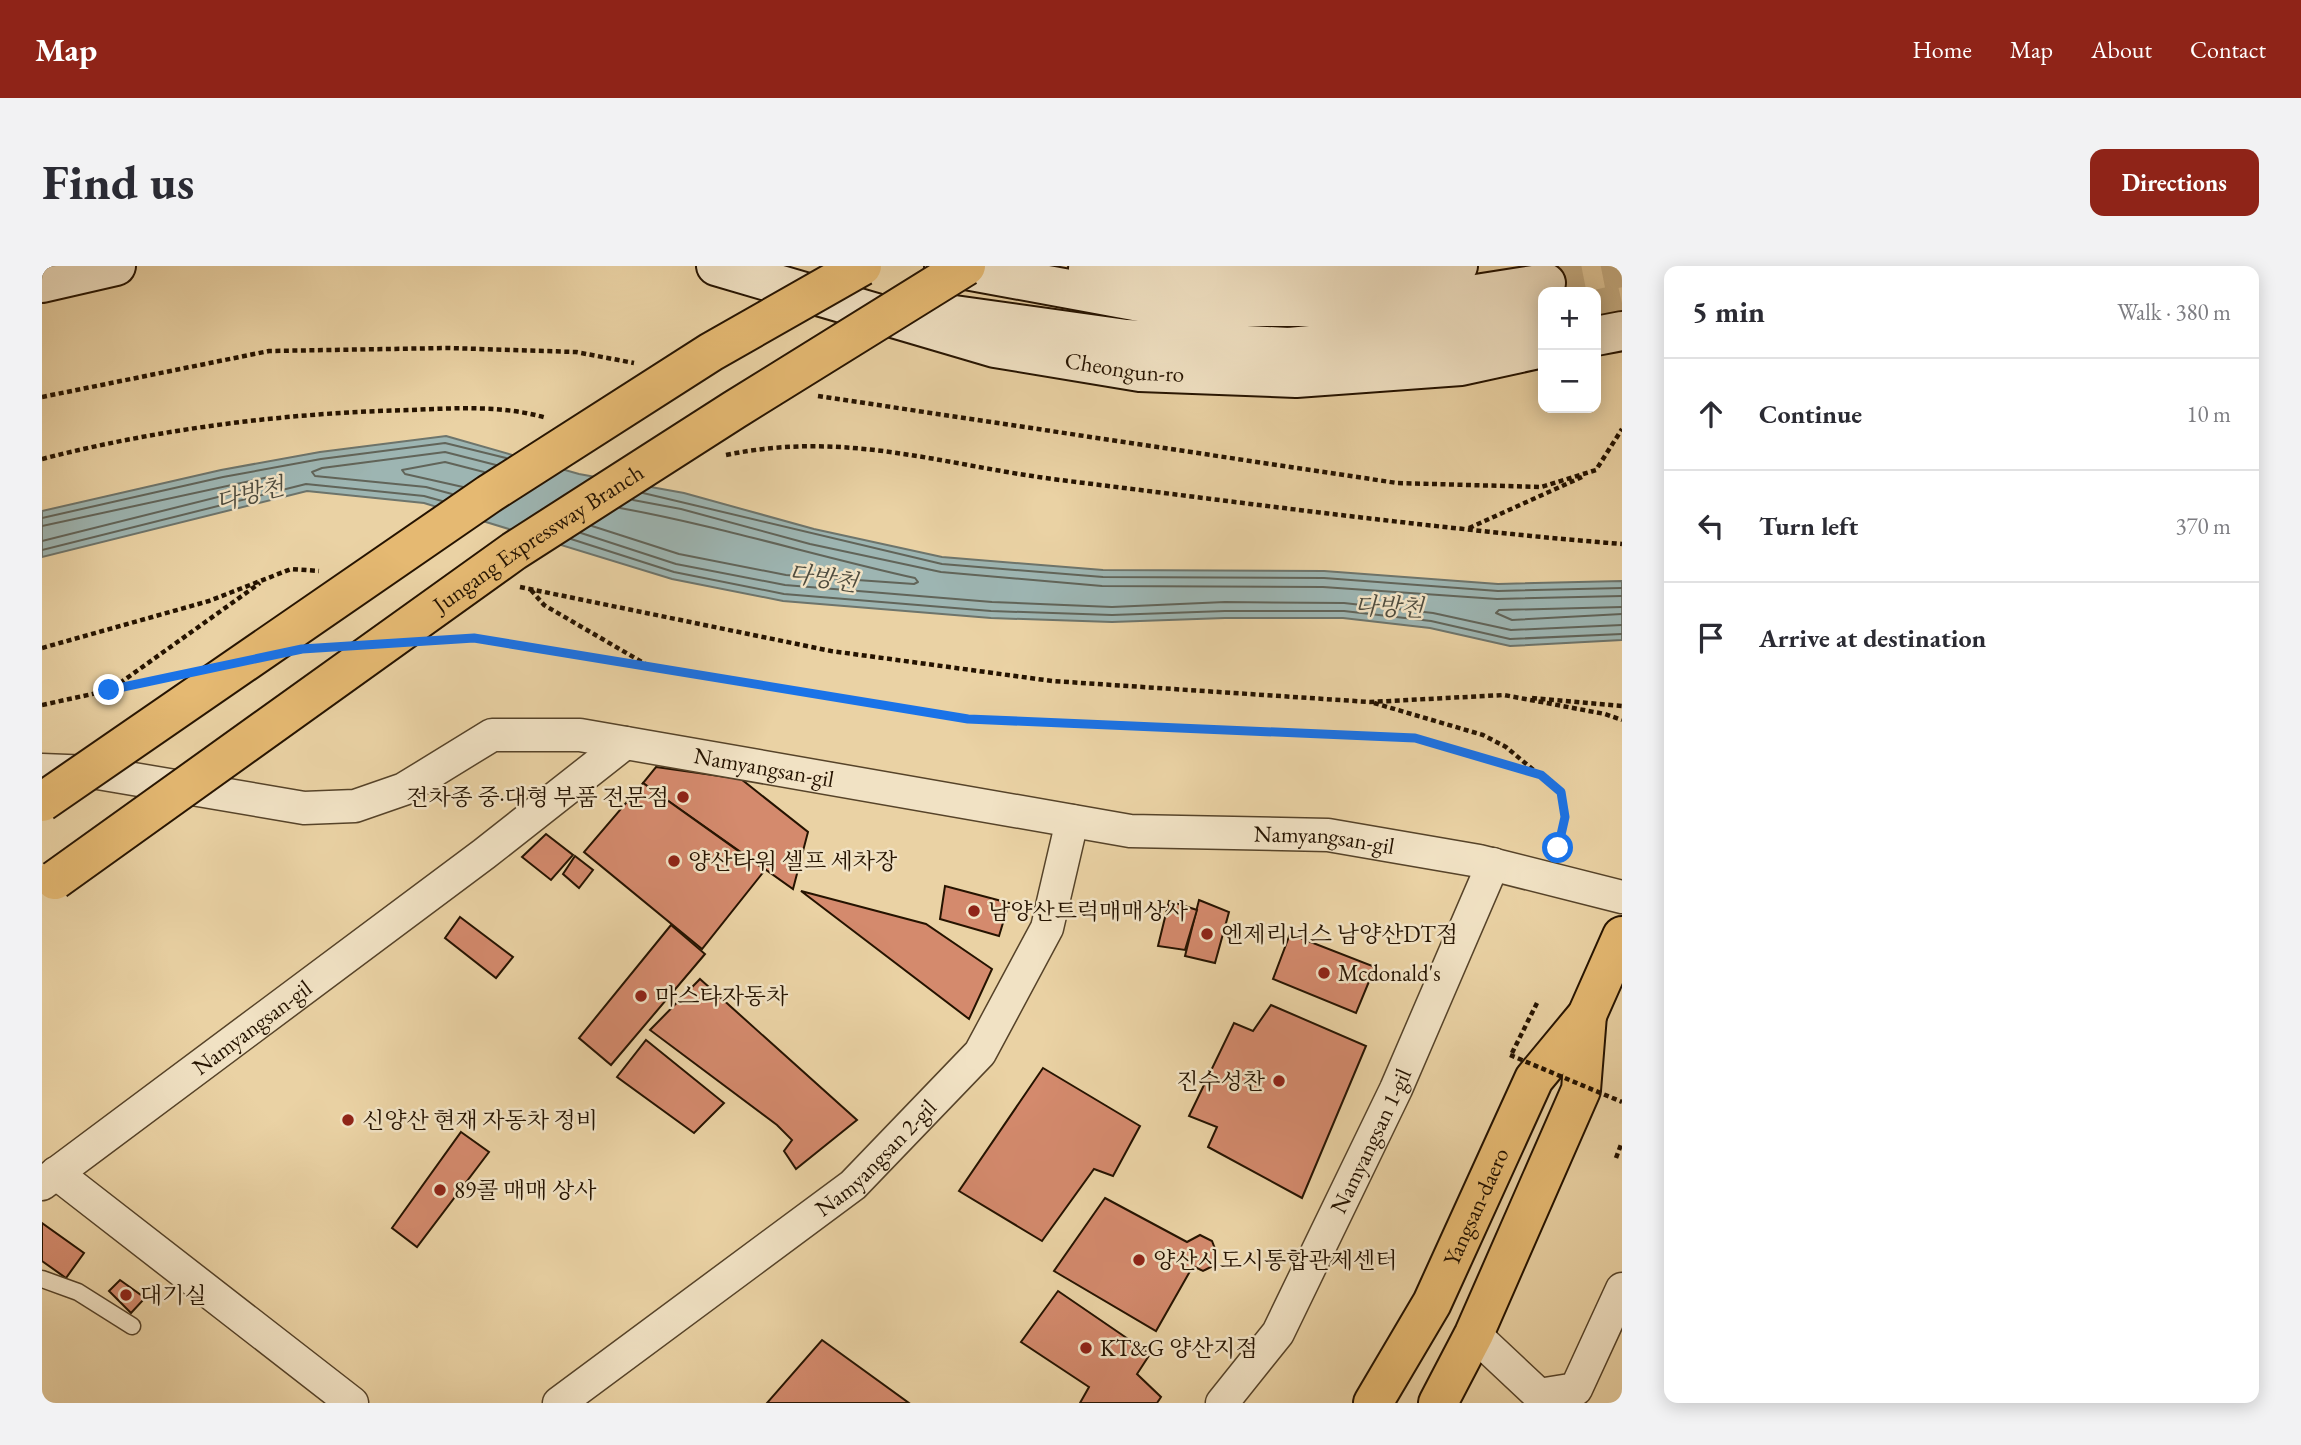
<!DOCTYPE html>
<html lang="en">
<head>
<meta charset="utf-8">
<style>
  body { margin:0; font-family:"EB Garamond","Noto Serif KR",serif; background:#f2f2f3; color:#2b2b33 }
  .controls { position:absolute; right:21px; top:21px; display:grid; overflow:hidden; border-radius:14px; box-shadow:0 4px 18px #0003 }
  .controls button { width:63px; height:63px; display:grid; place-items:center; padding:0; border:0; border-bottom:2px solid #e1e1e2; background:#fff; color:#2b2b33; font:35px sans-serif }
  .stop { position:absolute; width:21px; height:21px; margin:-16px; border:5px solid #1a73e8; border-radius:50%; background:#fff }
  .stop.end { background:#1a73e8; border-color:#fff; box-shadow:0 2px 7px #0008 }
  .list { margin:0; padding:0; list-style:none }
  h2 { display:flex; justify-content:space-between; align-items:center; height:91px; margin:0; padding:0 28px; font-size:30px }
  h2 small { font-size:23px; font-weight:400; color:#7c7c81 }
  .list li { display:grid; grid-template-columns:46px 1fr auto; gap:21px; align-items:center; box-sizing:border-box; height:112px; padding:0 28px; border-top:2px solid #e1e1e2 }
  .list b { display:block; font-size:26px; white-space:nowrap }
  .list em { font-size:23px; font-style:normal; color:#7c7c81 }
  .icon { flex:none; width:38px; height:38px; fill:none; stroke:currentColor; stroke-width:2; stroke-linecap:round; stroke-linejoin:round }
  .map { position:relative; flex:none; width:1580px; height:1137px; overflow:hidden; border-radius:14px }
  header { display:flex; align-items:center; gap:42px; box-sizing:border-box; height:98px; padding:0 35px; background:#8f2418; color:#fff }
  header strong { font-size:33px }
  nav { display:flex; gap:38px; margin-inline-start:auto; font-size:24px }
  .intro { display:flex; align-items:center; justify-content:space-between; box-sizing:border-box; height:168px; padding:0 42px }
  h1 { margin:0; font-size:49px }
  .button { padding:18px 32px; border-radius:14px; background:#8f2418; color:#fff; font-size:24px; font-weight:700 }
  main { display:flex; gap:42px; padding:0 42px }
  aside { flex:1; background:#fff; border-radius:14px; box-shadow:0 4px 18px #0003 }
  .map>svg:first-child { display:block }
  .water { fill:#9db5b2; stroke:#6d746b; stroke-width:2 }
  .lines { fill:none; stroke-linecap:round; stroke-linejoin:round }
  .shore { stroke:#616459; stroke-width:2 }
  .building { fill:#d48a6d; stroke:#251300; stroke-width:2 }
  .secondary-tunnel { stroke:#ccb58b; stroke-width:38; stroke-dasharray:38 19; stroke-linecap:butt }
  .service-casing { stroke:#564329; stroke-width:19 }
  .minor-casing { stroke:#564329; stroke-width:35 }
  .secondary-casing { stroke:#251300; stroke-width:42 }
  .primary-casing { stroke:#251300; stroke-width:42 }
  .path { stroke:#251300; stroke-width:4.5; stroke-dasharray:5 3.5; stroke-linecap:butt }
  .service { stroke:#f1e2c4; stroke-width:16 }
  .minor { stroke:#f1e2c4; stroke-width:32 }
  .secondary { stroke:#f1e2c4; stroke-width:38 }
  .primary { stroke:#e5b972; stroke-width:38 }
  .motorway-bridge-casing { stroke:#251300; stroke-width:42; stroke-linecap:butt }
  .path-bridge { stroke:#251300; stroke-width:4.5; stroke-dasharray:5 3.5; stroke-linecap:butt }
  .motorway-bridge { stroke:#e5b972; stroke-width:38 }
  .route { stroke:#1a73e8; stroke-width:9 }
  .poi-dot { fill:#8f2418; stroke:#f1e2c4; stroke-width:2.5 }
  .labels { text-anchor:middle; stroke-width:5; stroke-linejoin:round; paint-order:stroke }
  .street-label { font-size:23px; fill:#251300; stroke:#f1e2c4 }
  .poi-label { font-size:23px; fill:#251300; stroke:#f1e2c4; text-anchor:start }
  .water-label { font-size:24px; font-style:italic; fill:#4f4c3e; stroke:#f1e2c4 }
</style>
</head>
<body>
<header>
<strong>Map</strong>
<nav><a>Home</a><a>Map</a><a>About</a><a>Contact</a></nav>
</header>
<div class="intro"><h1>Find us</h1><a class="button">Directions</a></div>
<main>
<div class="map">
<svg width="1580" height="1137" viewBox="0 0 1580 1137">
  <rect width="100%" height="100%" fill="#ead2a4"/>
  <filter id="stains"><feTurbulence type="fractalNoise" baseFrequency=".00286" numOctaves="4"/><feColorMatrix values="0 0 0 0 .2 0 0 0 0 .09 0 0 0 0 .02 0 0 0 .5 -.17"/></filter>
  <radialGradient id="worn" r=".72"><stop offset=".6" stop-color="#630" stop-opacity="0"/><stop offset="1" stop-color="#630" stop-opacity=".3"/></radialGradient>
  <polygon class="water" points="404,170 537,208 642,227 772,263 900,291 1061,304 1282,305 1456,318 1580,315 1580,374 1468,380 1388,362 1301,352 1183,352 1070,356 949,352 741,335 630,313 382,237 265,225 0,291 0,245 179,204 278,186"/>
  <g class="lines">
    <g class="shore">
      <polyline points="421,221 363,208 360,204 403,196 442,206"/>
      <polyline points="601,227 900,298 1061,311 1282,312 1456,325 1580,322"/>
      <polyline points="410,228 384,221 273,210 270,206 280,202 403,186 454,199"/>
      <polyline points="591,234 639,243 768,278 899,306 1060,320 1281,321 1455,333 1580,330"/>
      <polyline points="0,252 181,211 279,193 403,177 464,192"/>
      <polyline points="0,260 227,211 231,214 228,218 0,275"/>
      <path d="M550 260 637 288 744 309 872 318 876 316 873 312C774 290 677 260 578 242"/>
      <polyline points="539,267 634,298 743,319 950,336 1070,341 1183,336 1302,337 1391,347 1469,364 1580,359"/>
      <polyline points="529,273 632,306 742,328 949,345 1070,349 1183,345 1302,345 1389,355 1468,373 1580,368"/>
      <polyline points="0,284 264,218 382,230 400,235"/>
      <polyline points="1580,341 1457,344 1454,347 1470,354 1580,348"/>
    </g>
  </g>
  <g class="building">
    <polygon points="614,501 699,513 766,566 751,623 601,517"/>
    <polygon points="601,517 723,604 660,683 542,586"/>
    <polygon points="504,568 531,589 509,614 480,591"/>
    <polygon points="533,590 551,604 537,622 521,608"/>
    <polygon points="903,620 967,637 957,670 898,653"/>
    <polygon points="759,625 884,658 950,703 927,753"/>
    <polygon points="1157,634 1187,646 1173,697 1143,690"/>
    <polygon points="1127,635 1155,644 1143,684 1116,680"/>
    <polygon points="418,651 471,691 454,712 403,672"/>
    <polygon points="629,659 663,688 569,799 537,772"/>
    <polygon points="1248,668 1333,701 1314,747 1231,713"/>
    <polygon points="658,713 815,854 754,903 742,885 750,874 735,859 608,764"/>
    <polygon points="1229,739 1324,780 1260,932 1166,881 1175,861 1147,850 1192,757 1211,765"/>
    <polygon points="604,774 682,837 652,867 575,811"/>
    <polygon points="1001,802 1098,860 1071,910 1052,903 1000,975 917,925"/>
    <polygon points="419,866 447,886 375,981 350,962"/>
    <polygon points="1063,932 1145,976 1158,969 1170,975 1175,988 1171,1000 1161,1005 1151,1000 1114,1065 1012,1005"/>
    <polygon points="0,957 42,987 24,1012 0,995"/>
    <polygon points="78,1014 103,1032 89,1047 67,1025"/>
    <polygon points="1016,1025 1108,1088 1095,1108 1119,1131 1115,1137 1038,1137 1047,1121 979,1076"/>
    <polygon points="780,1074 867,1137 725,1137"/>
  </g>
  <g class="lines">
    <g class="secondary-tunnel">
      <polyline points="1504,17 1580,2"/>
      <polyline points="1554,43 1580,37"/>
    </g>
    <g class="service-casing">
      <polyline id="service" points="0,1013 36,1026 90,1060"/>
    </g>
    <g class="minor-casing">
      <g id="minor">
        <path id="s1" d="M0 504 50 506 262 542 313 540 362 523 450 469H538L1088 565 1286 569 1437 595 1580 631"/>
        <polyline points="14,907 310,1137"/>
        <path id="s2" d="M0 918 442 588 583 477"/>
        <polyline points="1432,1068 1497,1129 1534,1123 1580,1023"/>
        <path id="s3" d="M517 1137 811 919 938 787 1005 662 1030 555"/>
        <path id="s4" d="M1180 1137 1236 1067 1354 823 1451 598"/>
      </g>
    </g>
    <g class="secondary-casing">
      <g id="secondary">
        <path id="s5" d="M674 0 953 82 1098 106 1254 112 1419 100 1501 82"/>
        <polyline points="902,0 1125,41 1351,41 1504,17"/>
        <polyline points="1046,3 1190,19 1366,10 1416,0"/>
        <polyline points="0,17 74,0"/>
        <polyline points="905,48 1084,73 1247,81 1378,69 1501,53"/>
        <polyline points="1554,70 1580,65"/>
      </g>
    </g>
    <g class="primary-casing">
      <g id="primary">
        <path id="s6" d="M1331 1137 1390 1037 1492 813 1545 749 1580 670"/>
        <polyline points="1396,1137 1432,1068 1539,824 1545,749"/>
      </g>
    </g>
    <g class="path">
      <polyline points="776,130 1355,217 1499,221 1554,204 1580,163"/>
      <polyline points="0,131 227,85 406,82 534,86 592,97"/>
      <path d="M684 189C804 164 900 199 1018 214 1205 237 1392 263 1580 278"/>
      <path d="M0 193C120 162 245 147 368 144 415 142 460 139 505 152"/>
      <polyline points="1427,262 1540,211"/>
      <polyline points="478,321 789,385 1010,415 1328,436 1462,429 1563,448 1580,454"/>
      <polyline points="489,324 502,339 605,399"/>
      <polyline points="404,374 432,372 926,452 1373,472 1499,509 1519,526 1523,551 1516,582"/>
      <polyline points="0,382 167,335 249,303 277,305"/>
      <polyline points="71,422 218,317"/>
      <polyline points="1490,432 1580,440"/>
      <polyline points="1332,437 1441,469 1464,481 1495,507"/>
      <polyline points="0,439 119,413"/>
      <polyline points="1470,787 1495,737"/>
      <polyline points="1574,892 1580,876"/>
    </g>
    <use href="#service" class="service"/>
    <use href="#minor" class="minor"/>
    <use href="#secondary" class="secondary"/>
    <use href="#primary" class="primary"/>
    <g class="motorway-bridge-casing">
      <g id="motorway-bridge">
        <polyline points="0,536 447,228 669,86 820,0"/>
        <path id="s7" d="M13 614 472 285 692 144 924 0"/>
      </g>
    </g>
    <polyline class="path-bridge" points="1468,789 1580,836"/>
    <use href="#motorway-bridge" class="motorway-bridge"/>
  </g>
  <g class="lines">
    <polyline class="route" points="67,424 260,383 432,372 926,453 1373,472 1499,509 1519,526 1523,551 1516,582"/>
  </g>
  <g class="poi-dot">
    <circle cx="641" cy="531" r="7"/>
    <circle cx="632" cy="595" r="7"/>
    <circle cx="932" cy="645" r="7"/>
    <circle cx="1165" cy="668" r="7"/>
    <circle cx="1282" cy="707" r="7"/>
    <circle cx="599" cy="730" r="7"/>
    <circle cx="1237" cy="815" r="7"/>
    <circle cx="306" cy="854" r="7"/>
    <circle cx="398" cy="924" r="7"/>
    <circle cx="1097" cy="994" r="7"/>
    <circle cx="84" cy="1029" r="7"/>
    <circle cx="1044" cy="1082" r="7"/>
  </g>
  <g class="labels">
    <g class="street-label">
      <text dy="8" stroke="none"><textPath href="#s5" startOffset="422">Cheongun-ro</textPath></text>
      <text dy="8" stroke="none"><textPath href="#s7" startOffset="592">Jungang Expressway Branch</textPath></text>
      <text dy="8" stroke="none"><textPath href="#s1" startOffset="746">Namyangsan-gil</textPath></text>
      <text dy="8" stroke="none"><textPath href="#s1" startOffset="1312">Namyangsan-gil</textPath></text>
      <text dy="8" stroke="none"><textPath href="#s2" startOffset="262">Namyangsan-gil</textPath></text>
      <text dy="8" stroke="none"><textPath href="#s4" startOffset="303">Namyangsan 1-gil</textPath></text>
      <text dy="8" stroke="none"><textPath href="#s3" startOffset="401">Namyangsan 2-gil</textPath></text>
      <text dy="8" stroke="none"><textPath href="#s6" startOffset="222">Yangsan-daero</textPath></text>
    </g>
    <g class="poi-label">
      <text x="627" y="539" text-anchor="end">전차종 중·대형 부품 전문점</text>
      <text x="646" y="603">양산타워 셀프 세차장</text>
      <text x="946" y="653">남양산트럭매매상사</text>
      <text x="1179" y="676">엔제리너스 남양산DT점</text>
      <text x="1296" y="715">Mcdonald's</text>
      <text x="613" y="738">마스타자동차</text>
      <text x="1223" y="823" text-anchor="end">진수성찬</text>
      <text x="320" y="862">신양산 현재 자동차 정비</text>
      <text x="412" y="932">89콜 매매 상사</text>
      <text x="1111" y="1002">양산시도시통합관제센터</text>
      <text x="98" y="1037">대기실</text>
      <text x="1058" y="1090">KT&amp;G 양산지점</text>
    </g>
    <g class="water-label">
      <text transform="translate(208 228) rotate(-14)" y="8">다방천</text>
      <text transform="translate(781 312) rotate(9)" y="8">다방천</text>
      <text transform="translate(1347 341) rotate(2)" y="8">다방천</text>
    </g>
  </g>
  <rect width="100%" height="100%" filter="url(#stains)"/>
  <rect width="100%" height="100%" fill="url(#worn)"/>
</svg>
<div class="controls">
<button>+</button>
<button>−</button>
</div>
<div class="stop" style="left:1516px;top:582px"></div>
<div class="stop end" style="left:67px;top:424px"></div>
</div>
<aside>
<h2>5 min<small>Walk · 380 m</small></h2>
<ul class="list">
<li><svg class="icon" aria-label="ahead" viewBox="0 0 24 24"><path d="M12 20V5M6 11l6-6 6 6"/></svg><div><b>Continue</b></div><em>10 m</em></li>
<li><svg class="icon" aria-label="left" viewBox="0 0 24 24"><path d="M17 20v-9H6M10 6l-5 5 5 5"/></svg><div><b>Turn left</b></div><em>370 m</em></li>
<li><svg class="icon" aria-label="arrive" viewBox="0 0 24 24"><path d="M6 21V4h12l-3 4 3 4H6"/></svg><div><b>Arrive at destination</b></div></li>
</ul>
</aside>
</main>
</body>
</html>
